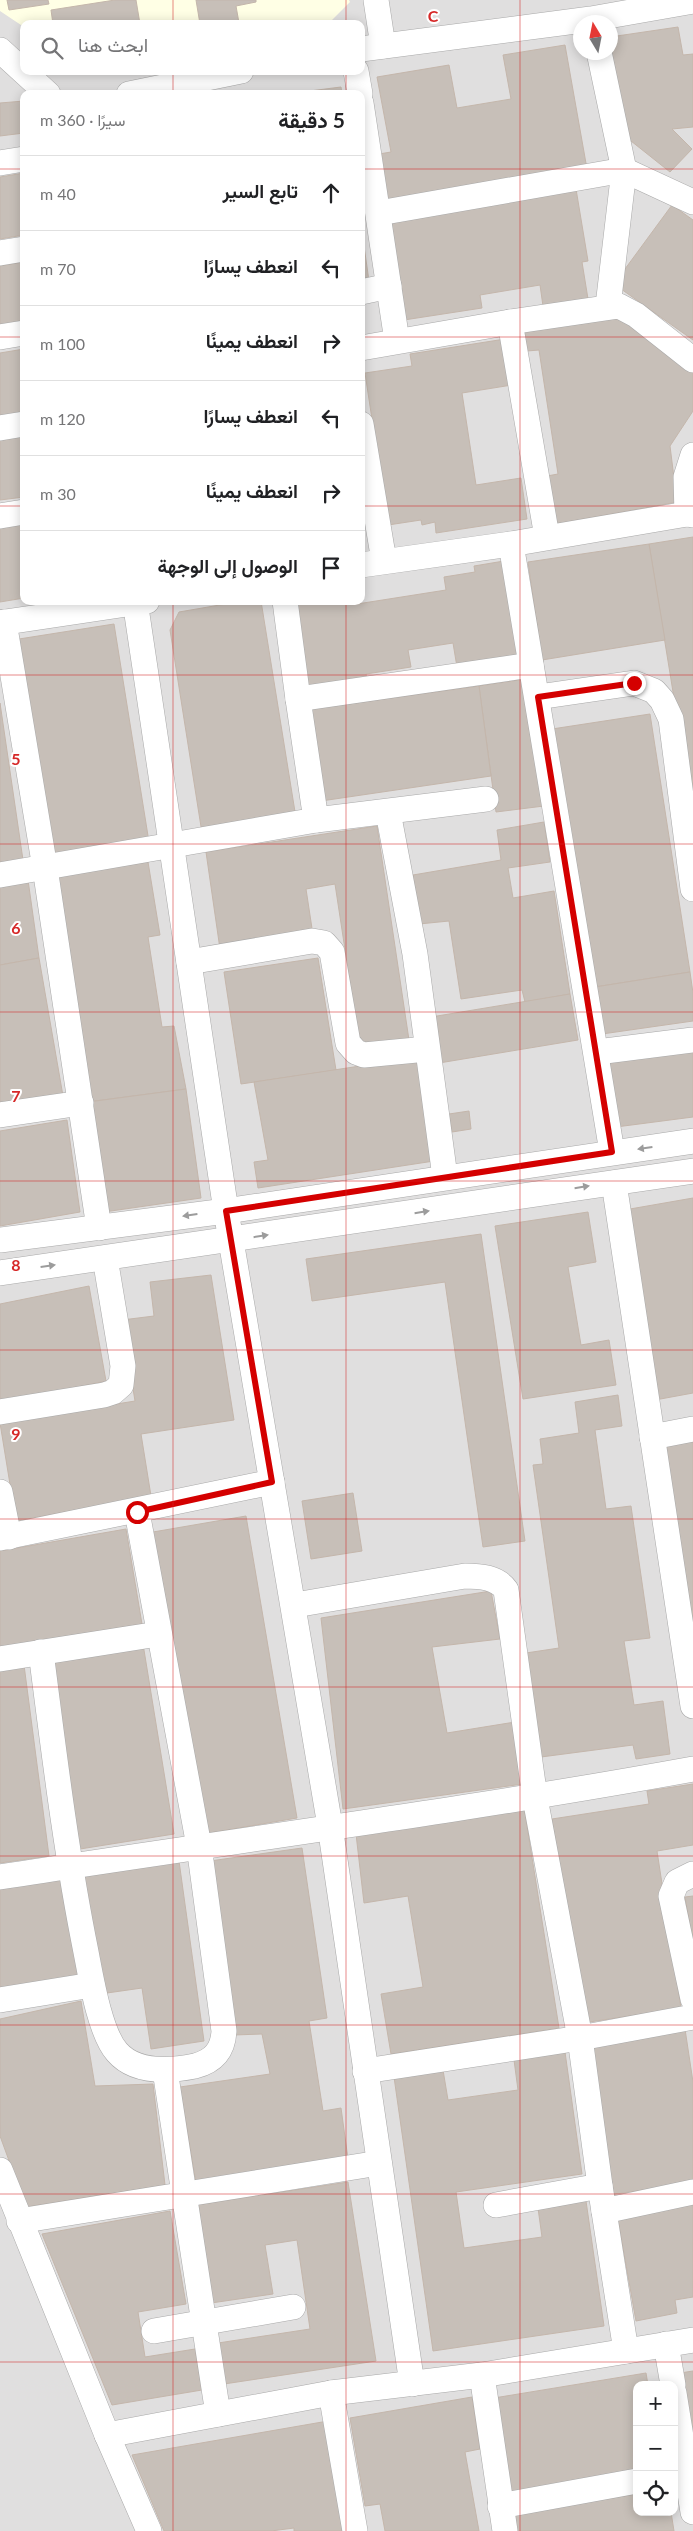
<!DOCTYPE html>
<html lang="ar">
<head>
<meta charset="utf-8">
<style>
  body { margin:0; font-family:Lato,Vazirmatn,sans-serif; background:#f2f2f2; color:#202124; direction:rtl }
  .controls { position:absolute; right:15px; bottom:15px; display:grid; overflow:hidden; border-radius:10px; box-shadow:0 2px 12px #0003 }
  .controls button { width:45px; height:45px; display:grid; place-items:center; padding:0; border:0; border-bottom:1px solid #e0e0e0; background:#fff; color:#202124; font:25px sans-serif }
  .compass { position:absolute; left:573px; top:15px; width:45px; height:45px; border-radius:50%; background:#fff; box-shadow:0 2px 12px #0003; rotate:350deg }
  .stop { position:absolute; width:15px; height:15px; margin:-11px; border:4px solid #d40000; border-radius:50%; background:#fff }
  .stop.end { background:#d40000; border-color:#fff; box-shadow:0 1px 5px #0008 }
  .list { margin:0; padding:0; list-style:none }
  h2 { display:flex; justify-content:space-between; align-items:center; height:65px; margin:0; padding:0 20px; font-size:21px }
  h2 small { font-size:16px; font-weight:400; color:#757577 }
  .list li { display:grid; grid-template-columns:32px 1fr auto; gap:15px; align-items:center; box-sizing:border-box; height:75px; padding:0 20px; border-top:1px solid #e0e0e0 }
  .list b { display:block; font-size:19px; white-space:nowrap }
  .list em { font-size:16px; font-style:normal; color:#757577 }
  .icon { flex:none; width:28px; height:28px; fill:none; stroke:currentColor; stroke-width:2; stroke-linecap:round; stroke-linejoin:round }
  .map { position:relative; flex:none; width:693px; height:2531px; overflow:hidden; direction:ltr }
  .search { position:absolute; background:#fff; box-shadow:0 2px 12px #0003; left:20px; top:20px; width:345px; height:55px; display:flex; align-items:center; gap:12px; box-sizing:border-box; padding:0 18px; border-radius:10px; color:#757577; font-size:19px }
  .panel { position:absolute; background:#fff; box-shadow:0 2px 12px #0003; left:20px; top:90px; width:345px; height:515px; border-radius:10px; direction:rtl }
  .map>svg:first-child { display:block }
  .residential { fill:#e0dfdf; fill-rule:evenodd }
  .education { fill:#ffffe5 }
  .building { fill:#c7bfb8; stroke:#c4b6ab }
  .lines { fill:none; stroke-linecap:round; stroke-linejoin:round }
  .street-casing { stroke:#a9a9a9; stroke-width:26 }
  .street { stroke:#fff; stroke-width:25 }
  .oneway { fill:#9c9c9c }
  .route { stroke:#d40000; stroke-width:6 }
  .grid { fill:none; stroke:#d62828; stroke-width:1; stroke-opacity:0.55 }
  .grid-label { font-size:16px; text-anchor:middle; font-weight:bold; fill:#d62828; stroke:#fff; stroke-width:4; stroke-linejoin:round; paint-order:stroke }
</style>
</head>
<body>
<div class="map">
<svg width="693" height="2531" viewBox="0 0 693 2531">
  <rect width="100%" height="100%" fill="#f2efe9"/>
  <path class="residential" d="M0 0H693V2531H0ZM580 22H610V52H580ZM24 24H361V71H24ZM24 94H361V601H24ZM637 2385H674V2512H637Z"/>
  <polygon class="education" points="0,0 349,0 350,2 328,24 24,24 24,27 0,11"/>
  <g class="building">
    <polygon points="7,0 48,0 49,4 9,10"/>
    <polygon points="115,0 136,0 140,24 53,24 51,10"/>
    <polygon points="196,0 256,0 256,2 236,6 239,23 200,24"/>
    <polygon points="678,27 683,55 693,54 693,127 672,129 692,149 670,172 626,137 610,50 610,37"/>
    <polygon points="565,45 587,169 388,203 379,154 391,152 377,77 449,65 457,108 511,99 503,55"/>
    <polygon points="341,87 342,94 294,93"/>
    <polygon points="24,101 24,133 0,136 0,103"/>
    <polygon points="24,173 24,235 0,239 0,177"/>
    <polygon points="576,189 588,261 582,262 588,299 543,306 540,285 480,295 482,308 404,320 387,219"/>
    <polygon points="672,205 693,220 693,340 614,284"/>
    <polygon points="361,225 369,281 361,282"/>
    <polygon points="24,262 24,322 0,326 0,266"/>
    <polygon points="618,314 693,368 693,411 670,446 677,502 555,524 547,476 558,474 539,350 527,351 523,327"/>
    <polygon points="505,339 512,385 462,393 476,485 521,478 527,519 436,533 435,522 422,525 421,520 388,525 365,373 412,366 410,354"/>
    <polygon points="24,349 24,420 0,424 0,353"/>
    <polygon points="24,433 24,497 0,500 0,437"/>
    <polygon points="24,519 24,598 0,602 0,523"/>
    <polygon points="693,537 693,815 649,544"/>
    <polygon points="649,544 665,640 542,660 528,562"/>
    <polygon points="504,561 519,657 457,667 453,643 408,650 411,667 366,674 367,680 306,690 292,601 357,601 357,604 446,590 444,577 475,572 474,566"/>
    <polygon points="243,601 261,601 296,818 202,833 170,630 179,612"/>
    <polygon points="114,624 149,842 54,857 19,639"/>
    <polygon points="526,679 544,806 496,812 479,686"/>
    <polygon points="479,686 491,776 321,801 305,710"/>
    <polygon points="0,703 23,860 0,863"/>
    <polygon points="650,714 690,972 595,987 552,729"/>
    <polygon points="544,822 550,862 508,868 513,898 554,891 570,994 525,1002 522,990 461,999 449,921 419,924 413,875 501,860 497,830"/>
    <polygon points="377,826 409,1040 360,1048 335,884 306,889 313,935 220,949 206,852"/>
    <polygon points="148,862 160,935 148,937 162,1027 174,1026 186,1089 88,1102 56,876"/>
    <polygon points="28,880 39,958 0,965 0,885"/>
    <polygon points="39,958 63,1096 0,1104 0,965"/>
    <polygon points="318,958 336,1070 241,1084 224,972"/>
    <polygon points="690,972 693,993 693,1021 602,1034 595,987"/>
    <polygon points="570,994 578,1040 439,1063 431,1017"/>
    <polygon points="693,1048 693,1117 616,1127 607,1060"/>
    <polygon points="420,1057 434,1161 258,1188 254,1162 268,1160 254,1082"/>
    <polygon points="186,1089 201,1198 104,1212 88,1102"/>
    <polygon points="469,1111 471,1129 452,1132 449,1114"/>
    <polygon points="67,1120 80,1212 0,1226 0,1131"/>
    <polygon points="693,1198 693,1393 655,1400 630,1209"/>
    <polygon points="588,1212 596,1262 568,1267 581,1345 609,1340 616,1385 523,1399 495,1226"/>
    <polygon points="481,1234 525,1541 483,1547 445,1282 312,1301 306,1259"/>
    <polygon points="211,1275 234,1420 141,1434 151,1496 16,1521 0,1423 135,1401 122,1320 154,1316 150,1282"/>
    <polygon points="89,1286 106,1381 0,1403 0,1304"/>
    <polygon points="618,1395 622,1426 595,1430 606,1509 631,1506 650,1638 624,1641 634,1705 663,1701 670,1754 636,1759 633,1745 541,1757 526,1653 559,1648 533,1465 543,1464 540,1439 579,1433 575,1402"/>
    <polygon points="693,1441 693,1642 660,1447"/>
    <polygon points="353,1493 362,1551 311,1559 302,1501"/>
    <polygon points="246,1516 297,1818 203,1834 153,1532"/>
    <polygon points="126,1529 142,1624 0,1647 0,1551"/>
    <polygon points="491,1591 500,1639 432,1647 447,1733 515,1722 523,1784 343,1809 321,1618"/>
    <polygon points="143,1644 174,1834 80,1849 50,1659"/>
    <polygon points="24,1665 49,1856 0,1863 0,1669"/>
    <polygon points="693,1784 693,1845 657,1851 681,2008 583,2023 552,1819 649,1804 647,1791"/>
    <polygon points="524,1807 559,2028 391,2054 381,1994 423,1987 408,1896 364,1903 356,1834"/>
    <polygon points="302,1848 327,2018 309,2021 323,2111 341,2108 348,2159 196,2183 180,2087 270,2074 262,2034 234,2035 210,1861"/>
    <polygon points="179,1861 204,2041 151,2049 142,1988 100,1994 84,1874"/>
    <polygon points="63,1877 81,1981 0,1993 0,1888"/>
    <polygon points="693,1896 693,1943 685,1897"/>
    <polygon points="81,2001 95,2086 153,2084 165,2185 26,2207 0,2136 0,2019"/>
    <polygon points="685,2029 693,2082 693,2182 610,2195 587,2044"/>
    <polygon points="565,2052 582,2174 456,2192 464,2248 542,2237 538,2208 586,2201 604,2326 433,2351 394,2077 443,2070 448,2100 518,2090 514,2060"/>
    <polygon points="348,2182 376,2361 224,2384 218,2343 310,2329 297,2240 265,2245 273,2294 211,2303 196,2205"/>
    <polygon points="693,2201 693,2297 675,2300 677,2313 636,2321 617,2214"/>
    <polygon points="170,2211 186,2304 138,2312 145,2357 195,2349 202,2390 112,2405 42,2234"/>
    <polygon points="693,2371 693,2458 680,2373"/>
    <polygon points="646,2373 648,2385 637,2385 637,2471 509,2492 494,2398"/>
    <polygon points="472,2397 480,2449 465,2452 479,2531 385,2531 380,2504 365,2506 350,2418"/>
    <polygon points="328,2421 347,2531 294,2531 294,2528 271,2531 164,2531 132,2455"/>
    <polygon points="637,2494 637,2512 671,2512 674,2531 515,2531 513,2514"/>
  </g>
  <g class="lines">
    <g class="street-casing">
      <g id="street">
        <polyline points="376,0 383,46"/>
        <polyline points="361,49 591,19 693,1"/>
        <polyline points="0,50 48,94"/>
        <polyline points="599,52 624,170 608,306"/>
        <polyline points="356,71 360,94"/>
        <polyline points="129,94 241,71"/>
        <polyline points="361,103 397,341"/>
        <polyline points="0,163 24,159"/>
        <polyline points="379,213 624,170 693,202"/>
        <polyline points="0,253 24,249"/>
        <polyline points="361,292 389,286"/>
        <polyline points="510,322 547,537"/>
        <polyline points="0,337 24,333"/>
        <polyline points="361,348 510,322 619,306 636,315 693,360"/>
        <polyline points="361,424 384,561"/>
        <polyline points="0,428 24,424"/>
        <polyline points="687,514 686,477 693,455"/>
        <polyline points="0,516 24,512"/>
        <polyline points="511,544 612,1152"/>
        <polyline points="361,565 511,544 687,514 693,515"/>
        <polyline points="135,601 226,1211 330,1826 412,2384"/>
        <polyline points="285,601 298,699"/>
        <polyline points="4,622 45,868 99,1228"/>
        <polyline points="0,623 147,601"/>
        <polyline points="538,697 634,683 654,691 662,700 671,719 693,889"/>
        <polyline points="388,812 415,954 445,1177"/>
        <polyline points="316,820 486,799"/>
        <polyline points="0,875 316,820 298,699 531,665"/>
        <polyline points="189,962 312,941 324,943 332,952 348,1043 356,1052 364,1055 427,1049"/>
        <polyline points="597,1052 693,1040"/>
        <polyline points="0,1115 81,1103"/>
        <polyline points="614,1183 693,1706"/>
        <polyline points="0,1240 226,1211 693,1141"/>
        <polyline points="0,1273 693,1171"/>
        <polyline points="0,1412 104,1395 113,1392 121,1385 123,1366 105,1258"/>
        <polyline points="652,1437 693,1429"/>
        <polyline points="0,1492 9,1537"/>
        <polyline points="0,1538 272,1482"/>
        <path d="M295 1605 465 1576C480 1576 497 1577 506 1590L535 1798 580 2038 600 2186 626 2351"/>
        <path d="M41 1652C54 1753 66 1853 86 1952 91 1978 100 2033 117 2052 136 2074 170 2071 195 2066 214 2061 223 2050 224 2031L199 1846 137 1512"/>
        <polyline points="0,1659 158,1634"/>
        <polyline points="693,1874 677,1882 671,1896 693,1999"/>
        <path d="M0 1877C231 1841 463 1811 693 1769"/>
        <polyline points="0,2000 92,1985"/>
        <polyline points="165,2070 218,2414"/>
        <polyline points="365,2071 580,2038 693,2017"/>
        <polyline points="0,2170 107,2435 149,2531"/>
        <polyline points="496,2205 600,2186"/>
        <polyline points="604,2211 693,2192"/>
        <polyline points="19,2221 379,2163"/>
        <polyline points="154,2331 293,2307"/>
        <polyline points="666,2344 673,2385"/>
        <polyline points="482,2375 505,2531"/>
        <polyline points="331,2393 355,2531"/>
        <polyline points="674,2393 693,2512"/>
        <polyline points="107,2435 331,2393 482,2375 693,2340"/>
        <polyline points="500,2506 637,2481"/>
      </g>
    </g>
    <use href="#street" class="street"/>
  </g>
  <defs><path id="oneway-solid" d="M-6-.8H1V-3.2L6.5 0L1 3.2V.8H-6Z" transform="scale(1.25)"/></defs>
  <g class="oneway">
    <use href="#oneway-solid" transform="translate(645 1148) rotate(172)"/>
    <use href="#oneway-solid" transform="translate(582 1187) rotate(-9)"/>
    <use href="#oneway-solid" transform="translate(422 1212) rotate(-9)"/>
    <use href="#oneway-solid" transform="translate(190 1215) rotate(172)"/>
    <use href="#oneway-solid" transform="translate(261 1236) rotate(-9)"/>
    <use href="#oneway-solid" transform="translate(48 1266) rotate(-8)"/>
  </g>
  <g class="lines">
    <polyline class="route" points="137,1512 272,1482 226,1211 612,1152 538,697 634,683"/>
  </g>
  <path class="grid" d="M173 0V24M346 0V24M520 0V2531M173 71V94M346 71V94M0 169H24M361 169H693M0 337H24M361 337H693M0 506H24M361 506H693M173 601V2531M346 601V2531M0 675H693M0 844H693M0 1012H693M0 1181H693M0 1350H693M0 1519H693M0 1687H693M0 1856H693M0 2025H693M0 2194H693M0 2362H693"/>
  <g class="grid-label">
    <text x="433" y="22">C</text>
    <text x="16" y="765">5</text>
    <text x="16" y="934">6</text>
    <text x="16" y="1102">7</text>
    <text x="16" y="1271">8</text>
    <text x="16" y="1440">9</text>
  </g>
</svg>
<div class="controls">
<button>+</button>
<button>−</button>
<button><svg class="icon" aria-label="locate" viewBox="0 0 24 24"><circle cx="12" cy="12" r="6"/><path d="M12 2v4M12 18v4M2 12h4M18 12h4"/></svg></button>
</div>
<svg class="compass" viewBox="-18 -18 36 36"><path d="M0-13l5 13h-10z" fill="#e53935"/><path d="M0 13l5-13h-10z" fill="#757577"/></svg>
<div class="stop" style="left:137px;top:1512px"></div>
<div class="stop end" style="left:634px;top:683px"></div>
<div class="search"><svg class="icon" aria-label="search" viewBox="0 0 24 24"><circle cx="10" cy="10" r="6"/><path d="M15 15l6 6"/></svg>ابحث هنا</div>
<section class="panel">
<h2>5 دقيقة<small>سيرًا · 360 m</small></h2>
<ul class="list">
<li><svg class="icon" aria-label="ahead" viewBox="0 0 24 24"><path d="M12 20V5M6 11l6-6 6 6"/></svg><div><b>تابع السير</b></div><em>40 m</em></li>
<li><svg class="icon" aria-label="left" viewBox="0 0 24 24"><path d="M17 20v-9H6M10 6l-5 5 5 5"/></svg><div><b>انعطف يسارًا</b></div><em>70 m</em></li>
<li><svg class="icon" aria-label="right" viewBox="0 0 24 24"><path d="M7 20v-9h11M14 6l5 5-5 5"/></svg><div><b>انعطف يمينًا</b></div><em>100 m</em></li>
<li><svg class="icon" aria-label="left" viewBox="0 0 24 24"><path d="M17 20v-9H6M10 6l-5 5 5 5"/></svg><div><b>انعطف يسارًا</b></div><em>120 m</em></li>
<li><svg class="icon" aria-label="right" viewBox="0 0 24 24"><path d="M7 20v-9h11M14 6l5 5-5 5"/></svg><div><b>انعطف يمينًا</b></div><em>30 m</em></li>
<li><svg class="icon" aria-label="arrive" viewBox="0 0 24 24"><path d="M6 21V4h12l-3 4 3 4H6"/></svg><div><b>الوصول إلى الوجهة</b></div></li>
</ul>
</section>
</div>
</body>
</html>
